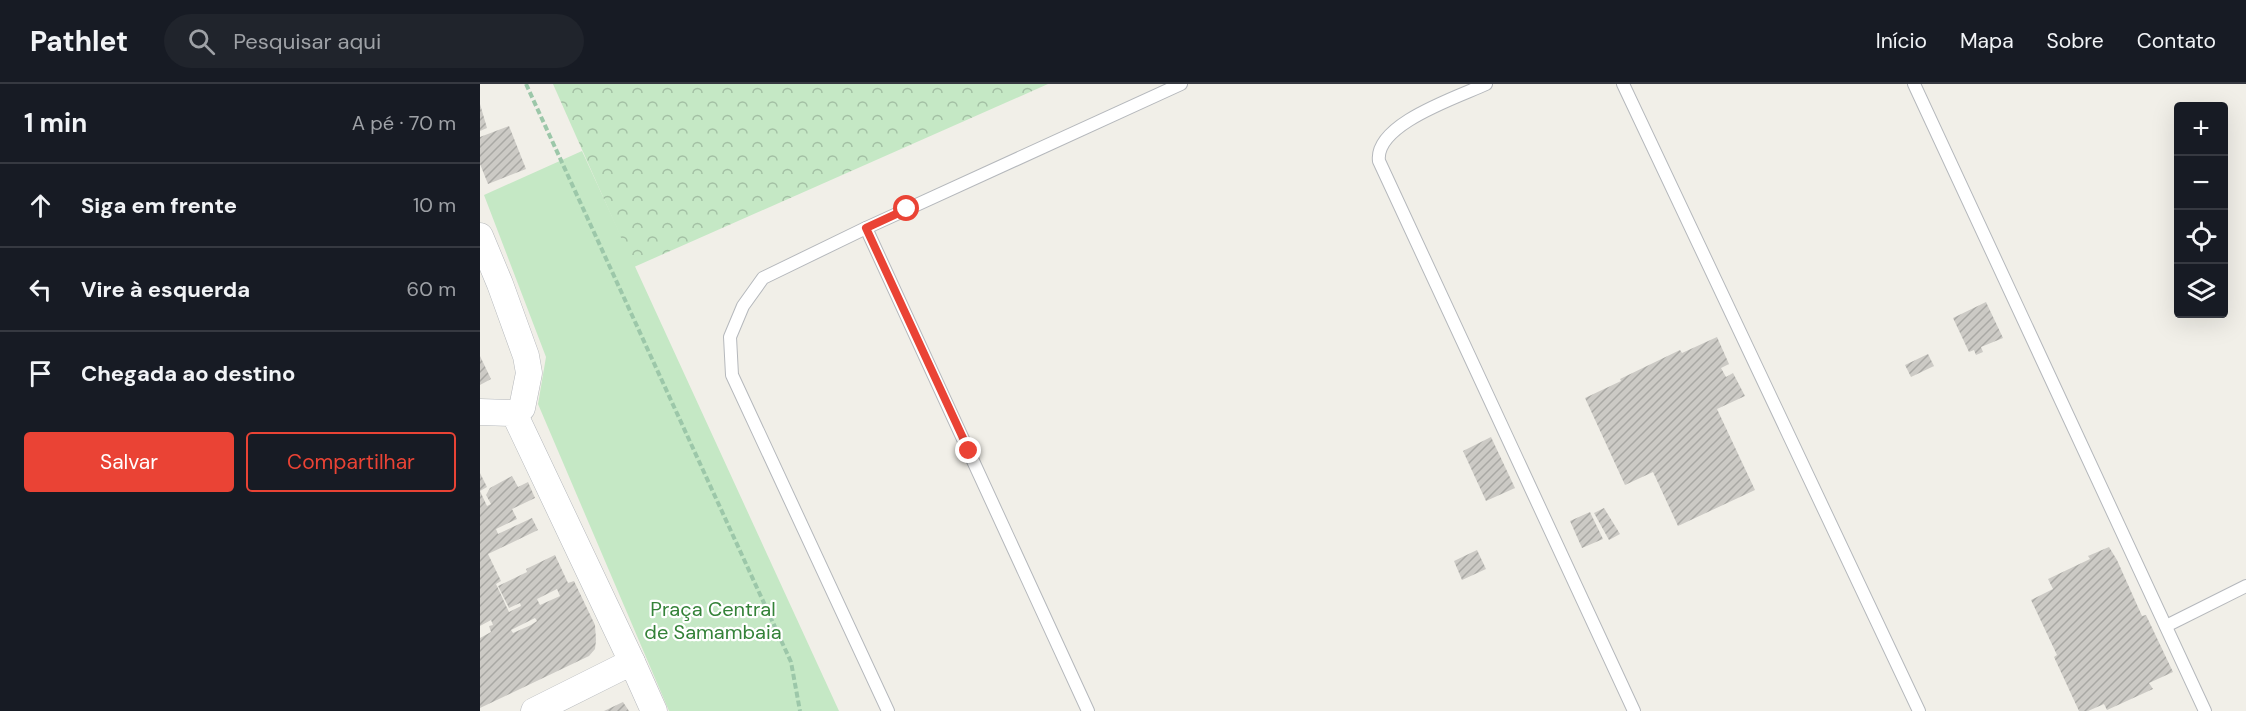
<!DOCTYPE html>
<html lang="pt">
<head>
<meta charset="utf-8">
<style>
  body { margin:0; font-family:"DM Sans",sans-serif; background:#20242c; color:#f1f3f6 }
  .controls { position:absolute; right:18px; top:18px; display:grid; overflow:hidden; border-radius:6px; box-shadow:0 6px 24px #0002 }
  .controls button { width:54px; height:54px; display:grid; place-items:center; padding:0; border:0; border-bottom:2px solid #363941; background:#171b24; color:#f1f3f6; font:30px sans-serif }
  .stop { position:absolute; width:18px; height:18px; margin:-14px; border:4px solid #ea4335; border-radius:50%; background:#fff }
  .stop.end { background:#ea4335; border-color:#fff; box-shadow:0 2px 6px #0008 }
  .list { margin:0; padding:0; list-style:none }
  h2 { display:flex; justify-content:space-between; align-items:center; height:78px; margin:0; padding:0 24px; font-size:26px }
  h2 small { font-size:20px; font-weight:400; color:#9ea1a6 }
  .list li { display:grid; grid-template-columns:39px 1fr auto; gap:18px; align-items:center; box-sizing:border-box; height:84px; padding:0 24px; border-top:2px solid #363941 }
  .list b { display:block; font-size:22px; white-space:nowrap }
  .list em { font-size:20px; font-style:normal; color:#9ea1a6 }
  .actions { display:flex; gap:12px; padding:18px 24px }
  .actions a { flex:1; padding:14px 0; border:2px solid #ea4335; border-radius:6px; text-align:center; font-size:21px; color:#ea4335 }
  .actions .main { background:#ea4335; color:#fff }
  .icon { flex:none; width:33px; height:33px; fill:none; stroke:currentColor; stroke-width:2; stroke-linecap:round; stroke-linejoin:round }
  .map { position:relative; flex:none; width:1766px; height:627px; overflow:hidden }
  header { display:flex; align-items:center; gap:36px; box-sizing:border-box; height:84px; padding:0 30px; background:#171b24; border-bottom:2px solid #363941 }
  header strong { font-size:28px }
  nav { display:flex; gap:33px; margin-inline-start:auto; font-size:21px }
  .search { width:420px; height:54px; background:#20242c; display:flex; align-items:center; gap:15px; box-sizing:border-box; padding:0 21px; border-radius:33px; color:#9ea1a6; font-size:22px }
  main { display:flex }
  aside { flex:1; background:#171b24 }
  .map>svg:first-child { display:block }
  .green { fill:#c5e8c5 }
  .forest { fill:url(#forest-crowns) }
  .building { fill:url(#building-hatch); fill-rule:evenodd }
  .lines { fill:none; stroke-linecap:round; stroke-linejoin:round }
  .lane-casing { stroke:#b5b8bc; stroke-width:14 }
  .street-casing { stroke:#b5b8bc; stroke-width:27 }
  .path { stroke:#9cc7a9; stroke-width:4; stroke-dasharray:6 3; stroke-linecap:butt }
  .lane { stroke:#fff; stroke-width:12 }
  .street { stroke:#fff; stroke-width:26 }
  .route { stroke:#ea4335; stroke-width:8 }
  .labels { text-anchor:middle; stroke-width:4.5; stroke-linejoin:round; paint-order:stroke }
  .park-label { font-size:20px; fill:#348238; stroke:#fff }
</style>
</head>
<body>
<header>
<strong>Pathlet</strong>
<div class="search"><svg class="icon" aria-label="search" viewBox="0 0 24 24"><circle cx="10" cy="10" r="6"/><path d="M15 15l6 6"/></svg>Pesquisar aqui</div>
<nav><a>Início</a><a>Mapa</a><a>Sobre</a><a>Contato</a></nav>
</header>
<main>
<aside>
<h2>1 min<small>A pé · 70 m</small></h2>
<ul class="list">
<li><svg class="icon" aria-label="ahead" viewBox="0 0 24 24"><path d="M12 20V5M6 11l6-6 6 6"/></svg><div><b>Siga em frente</b></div><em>10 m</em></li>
<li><svg class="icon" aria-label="left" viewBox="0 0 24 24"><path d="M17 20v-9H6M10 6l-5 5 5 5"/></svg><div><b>Vire à esquerda</b></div><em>60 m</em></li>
<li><svg class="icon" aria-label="arrive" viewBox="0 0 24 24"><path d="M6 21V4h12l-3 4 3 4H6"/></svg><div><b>Chegada ao destino</b></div></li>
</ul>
<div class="actions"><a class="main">Salvar</a><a>Compartilhar</a></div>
</aside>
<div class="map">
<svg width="1766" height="627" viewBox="0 0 1766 627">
  <defs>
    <pattern id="forest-crowns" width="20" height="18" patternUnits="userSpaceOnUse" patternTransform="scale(1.5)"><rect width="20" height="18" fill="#c5e8c5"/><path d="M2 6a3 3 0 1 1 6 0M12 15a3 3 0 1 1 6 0" fill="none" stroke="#a3c0a4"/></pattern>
    <pattern id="building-hatch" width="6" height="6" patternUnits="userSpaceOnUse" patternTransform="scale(1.5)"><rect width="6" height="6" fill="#cccac5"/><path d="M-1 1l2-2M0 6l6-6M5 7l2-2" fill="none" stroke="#a9a8a4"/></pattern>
  </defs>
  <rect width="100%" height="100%" fill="#f1efe8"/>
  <polygon class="green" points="102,67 359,627 189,627 58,320 66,273 4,111"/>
  <polygon class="forest" points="73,0 568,0 154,183"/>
  <g class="building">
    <polygon points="0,20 7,44 0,47"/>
    <polygon points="29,42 46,85 8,100 0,80 0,53"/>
    <polygon points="1506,218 1523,254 1501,263 1503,268 1496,271 1494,266 1489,268 1473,234"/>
    <polygon points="1237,253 1249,280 1241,284 1246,293 1253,289 1265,312 1237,325 1275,406 1198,442 1173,388 1145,401 1105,314 1141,297 1140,295 1200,266 1202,269"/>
    <polygon points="1448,270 1454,282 1431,293 1425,281"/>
    <polygon points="0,272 11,295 0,301"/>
    <polygon points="1011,353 1035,404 1006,417 983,367"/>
    <polygon points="0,389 7,403 0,407"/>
    <path d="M32 392 38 403 48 398 55 414 32 425 37 435 16 445 18 450 52 434 58 446 8 470 21 497 16 500 29 528 41 522 40 519 29 524 18 502 47 488 46 485 75 471 88 499 94 497 115 541 116 556 115 565 109 572 0 624V554L11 548 9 542 13 541 11 536 0 542V407L7 422 11 420 6 411 10 404ZM77 505 80 512 60 521 57 515ZM55 534 57 537 51 541 33 549 31 546Z"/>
    <polygon points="1124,424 1140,450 1129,456 1114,429"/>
    <polygon points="1110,428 1123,455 1102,464 1090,437"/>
    <polygon points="1629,463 1637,476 1662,532 1666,531 1693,588 1669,599 1673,605 1627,626 1624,620 1608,627 1599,627 1574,573 1577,571 1551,516 1573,505 1568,495 1610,475 1608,472"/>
    <polygon points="997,466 1006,485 982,496 974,477"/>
    <polygon points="143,618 149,627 124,627"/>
  </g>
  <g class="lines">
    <g class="lane-casing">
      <g id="lane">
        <path d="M1006 0C978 13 894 40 899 77L1154 627"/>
        <polyline points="1143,0 1439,627"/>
        <polyline points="1434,0 1725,627"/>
        <polyline points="386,144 608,627"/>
        <polyline points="1686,542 1766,502"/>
        <polyline points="408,627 252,291 250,253 263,222 283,194 386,144 701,0"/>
      </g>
    </g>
    <g class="street-casing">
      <g id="street">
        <polyline points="0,152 20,200 46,272 49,289 42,324 34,329"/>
        <polyline points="0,328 34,329 152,578"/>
        <polyline points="54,627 152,578 174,627"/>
      </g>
    </g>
    <polyline class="path" points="46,0 311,578 320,627"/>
    <use href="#lane" class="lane"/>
    <use href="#street" class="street"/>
  </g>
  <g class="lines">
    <polyline class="route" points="427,125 386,144 489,367"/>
  </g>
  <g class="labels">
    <g class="park-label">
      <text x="233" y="532">Praça Central<tspan x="233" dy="23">de Samambaia</tspan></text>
    </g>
  </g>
</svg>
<div class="controls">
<button>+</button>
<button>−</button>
<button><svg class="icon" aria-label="locate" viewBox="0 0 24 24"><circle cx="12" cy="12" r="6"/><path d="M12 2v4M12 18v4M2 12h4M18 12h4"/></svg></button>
<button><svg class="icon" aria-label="layers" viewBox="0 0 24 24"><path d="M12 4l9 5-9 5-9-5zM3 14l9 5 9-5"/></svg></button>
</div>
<div class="stop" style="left:427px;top:125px"></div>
<div class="stop end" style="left:489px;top:367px"></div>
</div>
</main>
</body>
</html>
